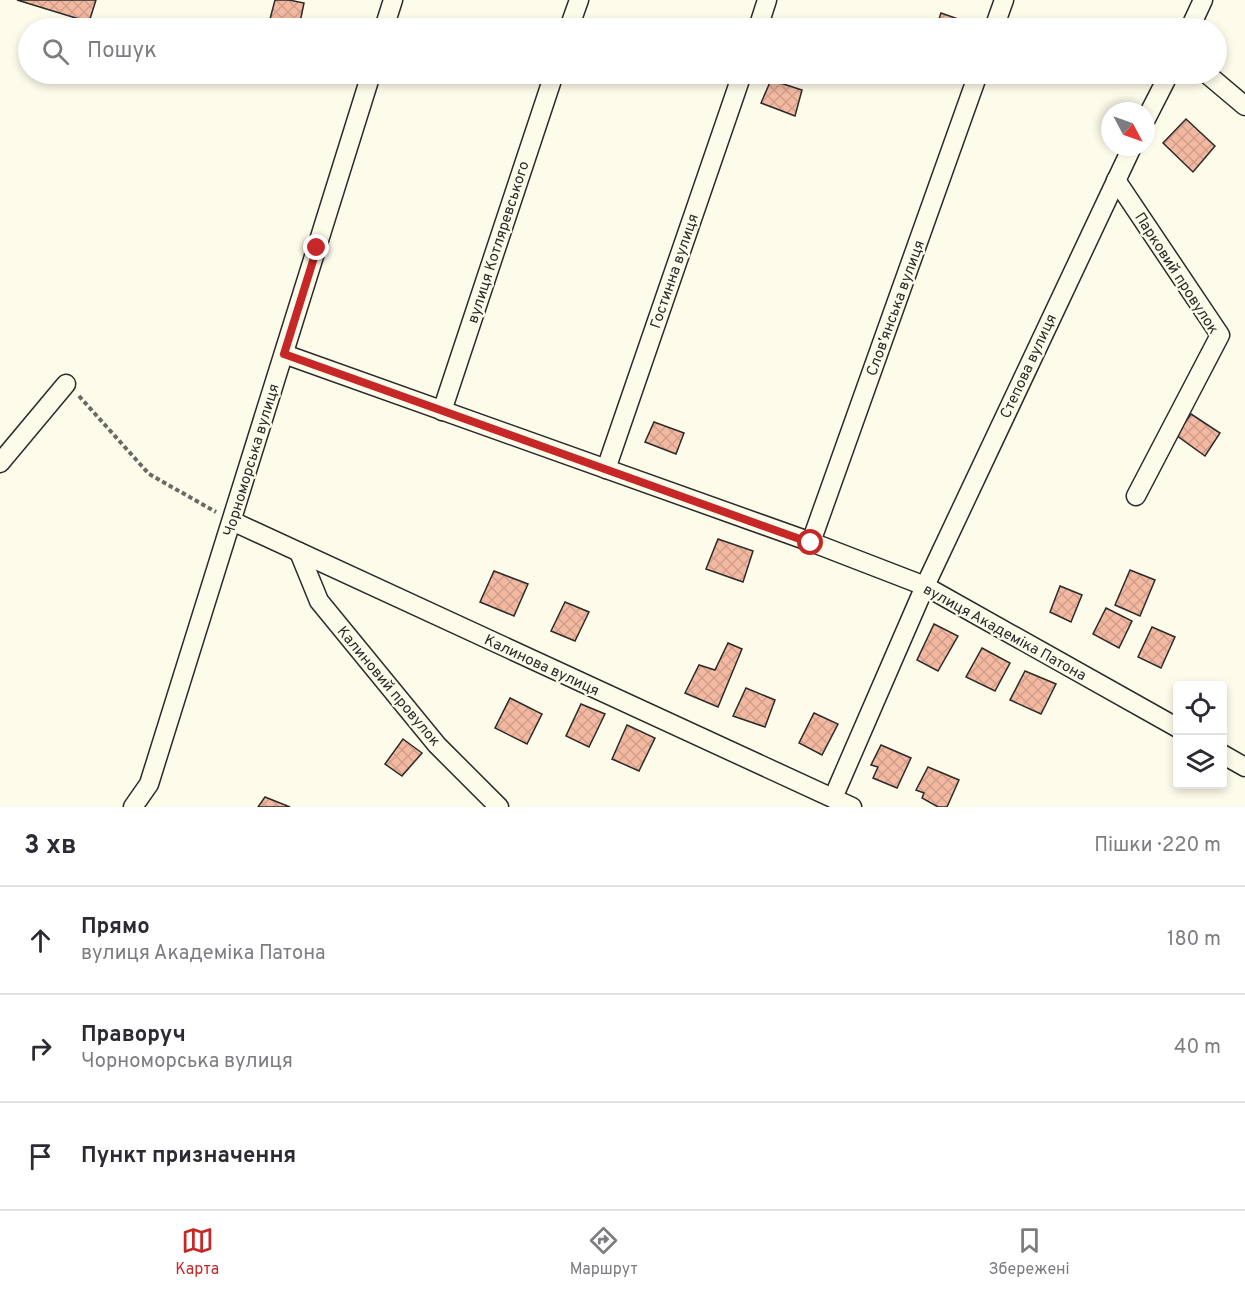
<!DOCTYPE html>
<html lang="uk">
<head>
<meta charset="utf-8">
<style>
  body { margin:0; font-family:Overpass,sans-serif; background:#f7f7f7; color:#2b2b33 }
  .controls { position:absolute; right:18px; bottom:18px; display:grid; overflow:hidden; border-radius:6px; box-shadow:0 3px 9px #0003 }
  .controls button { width:54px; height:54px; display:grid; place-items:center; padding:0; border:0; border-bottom:2px solid #e1e1e2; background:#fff; color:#2b2b33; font:30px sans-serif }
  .compass { position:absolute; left:1101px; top:102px; width:54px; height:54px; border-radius:50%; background:#fff; box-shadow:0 3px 9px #0003; rotate:131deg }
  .stop { position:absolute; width:18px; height:18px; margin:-14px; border:4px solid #c62828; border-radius:50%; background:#fff }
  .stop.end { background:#c62828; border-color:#fff; box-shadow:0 2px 6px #0008 }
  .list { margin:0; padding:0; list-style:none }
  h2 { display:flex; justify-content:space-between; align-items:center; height:78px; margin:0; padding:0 24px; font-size:26px }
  h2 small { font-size:20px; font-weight:400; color:#7c7c81 }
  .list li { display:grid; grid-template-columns:39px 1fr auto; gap:18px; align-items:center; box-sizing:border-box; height:108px; padding:0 24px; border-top:2px solid #e1e1e2 }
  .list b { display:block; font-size:22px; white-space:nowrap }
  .list p { margin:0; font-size:20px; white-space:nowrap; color:#7c7c81 }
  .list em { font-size:20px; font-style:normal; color:#7c7c81 }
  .icon { flex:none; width:33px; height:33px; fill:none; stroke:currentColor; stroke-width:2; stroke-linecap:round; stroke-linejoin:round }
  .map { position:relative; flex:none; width:1245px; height:807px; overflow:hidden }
  .search { position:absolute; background:#fff; box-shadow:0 3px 9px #0003; left:18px; right:18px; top:18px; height:66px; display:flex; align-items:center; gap:15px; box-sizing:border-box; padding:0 21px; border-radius:33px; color:#7c7c81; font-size:22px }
  .sheet { height:402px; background:#fff }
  nav { display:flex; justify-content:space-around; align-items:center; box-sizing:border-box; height:84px; border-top:2px solid #e1e1e2; background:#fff; font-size:16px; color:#7c7c81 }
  nav a { display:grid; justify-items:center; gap:3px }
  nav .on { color:#c62828 }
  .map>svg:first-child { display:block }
  .building { fill:url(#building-cross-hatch); stroke:#2b2b2b; stroke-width:1.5 }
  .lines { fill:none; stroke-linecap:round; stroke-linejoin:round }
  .street-casing { stroke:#2b2b2b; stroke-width:21 }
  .path { stroke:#6a6964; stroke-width:4; stroke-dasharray:4.5 3; stroke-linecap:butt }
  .street { stroke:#fdfbea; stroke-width:18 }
  .route { stroke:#c62828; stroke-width:8 }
  .labels { text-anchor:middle; stroke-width:4.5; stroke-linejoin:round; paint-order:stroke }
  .street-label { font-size:15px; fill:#2b2b2b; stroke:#fdfbea }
</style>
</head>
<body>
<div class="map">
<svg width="1245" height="807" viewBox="0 0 1245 807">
  <defs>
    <pattern id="building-cross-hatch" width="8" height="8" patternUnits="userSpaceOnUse" patternTransform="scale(1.5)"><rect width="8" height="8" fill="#f2b8a0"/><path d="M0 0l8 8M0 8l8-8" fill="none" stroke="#d09e8a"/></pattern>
  </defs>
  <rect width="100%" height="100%" fill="#fdfbea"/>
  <g class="building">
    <polygon points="17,0 96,0 89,22"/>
    <polygon points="275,0 289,0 304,3 299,27 270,19"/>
    <polygon points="941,13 975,25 974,28 936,28"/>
    <polygon points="771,80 802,90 795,116 761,103"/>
    <polygon points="1186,119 1215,146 1193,172 1163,143"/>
    <polygon points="1191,414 1220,433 1205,456 1176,435"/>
    <polygon points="654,422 684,433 676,454 645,442"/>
    <polygon points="718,539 753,551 743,582 706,569"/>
    <polygon points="1130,570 1155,580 1140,616 1115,605"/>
    <polygon points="494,571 528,584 514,616 480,602"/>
    <polygon points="1060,586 1082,595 1071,622 1050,612"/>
    <polygon points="565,602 589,612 575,641 551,631"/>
    <polygon points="1106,608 1132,621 1119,648 1093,634"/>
    <polygon points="934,624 958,636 938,671 917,660"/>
    <polygon points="1152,627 1175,637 1161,668 1138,657"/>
    <polygon points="728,643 742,649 718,707 685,693 699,665 715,670"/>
    <polygon points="982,648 1010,663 995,691 966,677"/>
    <polygon points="1025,671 1056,684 1041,714 1010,700"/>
    <polygon points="746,688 775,700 765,727 733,716"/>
    <polygon points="510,698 542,714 527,744 495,728"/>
    <polygon points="581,704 605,714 589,747 566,736"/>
    <polygon points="814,713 838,724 822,755 799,743"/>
    <polygon points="627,725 655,738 639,771 612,759"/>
    <polygon points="403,739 422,753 402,776 385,764"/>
    <polygon points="881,745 911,758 897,788 873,778 878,767 871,765"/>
    <polygon points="928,767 959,780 947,807 938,807 922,798 924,793 916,790"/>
    <polygon points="265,797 290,807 258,807"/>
  </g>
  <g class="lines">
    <g class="street-casing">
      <g id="street">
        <polyline points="384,28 393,0"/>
        <polyline points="569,28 579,0"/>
        <polyline points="758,28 767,0"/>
        <polyline points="994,28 1004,0"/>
        <polyline points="1190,28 1203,0"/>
        <polyline points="1207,74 1245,106"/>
        <polyline points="1146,119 1169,74"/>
        <polyline points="1116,180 1220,335 1136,496"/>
        <polyline points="284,354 811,542 925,586 1178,728"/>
        <polyline points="442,411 554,74"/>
        <polyline points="0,463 66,384"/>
        <polyline points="606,469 742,74"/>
        <polyline points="232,521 852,807"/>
        <polyline points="811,542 978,74"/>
        <polyline points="299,552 319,601 437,745 499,807"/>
        <polyline points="1222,754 1245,767"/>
        <polyline points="833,798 925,586 1132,147"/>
        <polyline points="133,807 149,784 371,74"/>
      </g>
    </g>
    <polyline class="path" points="79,396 149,474 216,512"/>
    <use href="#street" class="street"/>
  </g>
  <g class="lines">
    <polyline class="route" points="317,248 284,354 811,543"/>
  </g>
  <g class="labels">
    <g class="street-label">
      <text transform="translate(498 242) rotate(-72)" y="5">вулиця Котляревського</text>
      <text transform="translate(674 271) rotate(-71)" y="5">Гостинна вулиця</text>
      <text transform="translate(1177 273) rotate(57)" y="5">Парковий провулок</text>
      <text transform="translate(895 308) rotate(-70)" y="5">Словʼянська вулиця</text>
      <text transform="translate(1028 366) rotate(-65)" y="5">Степова вулиця</text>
      <text transform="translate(251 460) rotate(-73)" y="5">Чорноморська вулиця</text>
      <text transform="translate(1005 632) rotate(29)" y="5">вулиця Академіка Патона</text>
      <text transform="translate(542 665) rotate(25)" y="5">Калинова вулиця</text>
      <text transform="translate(389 686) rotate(50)" y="5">Калиновий провулок</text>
    </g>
  </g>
</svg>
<div class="controls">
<button><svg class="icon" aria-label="locate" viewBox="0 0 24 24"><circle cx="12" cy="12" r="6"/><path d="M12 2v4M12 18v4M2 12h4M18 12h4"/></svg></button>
<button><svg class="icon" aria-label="layers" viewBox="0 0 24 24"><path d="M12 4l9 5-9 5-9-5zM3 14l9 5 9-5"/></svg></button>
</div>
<svg class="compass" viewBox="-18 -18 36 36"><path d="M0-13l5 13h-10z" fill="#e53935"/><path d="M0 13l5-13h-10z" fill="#7c7c81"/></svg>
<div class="stop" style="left:811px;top:543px"></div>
<div class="stop end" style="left:317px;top:248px"></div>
<div class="search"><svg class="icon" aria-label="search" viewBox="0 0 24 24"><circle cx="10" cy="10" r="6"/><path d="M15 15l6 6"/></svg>Пошук</div>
</div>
<section class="sheet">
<h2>3 хв<small>Пішки · 220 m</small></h2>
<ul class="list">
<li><svg class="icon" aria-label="ahead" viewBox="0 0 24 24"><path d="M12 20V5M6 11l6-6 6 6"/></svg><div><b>Прямо</b><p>вулиця Академіка Патона</p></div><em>180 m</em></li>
<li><svg class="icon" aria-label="right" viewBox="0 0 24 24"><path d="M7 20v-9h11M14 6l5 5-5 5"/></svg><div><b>Праворуч</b><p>Чорноморська вулиця</p></div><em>40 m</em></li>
<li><svg class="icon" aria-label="arrive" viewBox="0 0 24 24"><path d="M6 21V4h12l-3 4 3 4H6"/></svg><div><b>Пункт призначення</b></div></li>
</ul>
</section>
<nav>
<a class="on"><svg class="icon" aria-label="map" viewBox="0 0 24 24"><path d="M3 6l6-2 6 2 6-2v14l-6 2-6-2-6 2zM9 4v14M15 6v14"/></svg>Карта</a>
<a><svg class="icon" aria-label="directions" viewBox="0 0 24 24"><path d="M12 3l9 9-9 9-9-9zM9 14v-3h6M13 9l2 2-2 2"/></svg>Маршрут</a>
<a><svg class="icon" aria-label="saved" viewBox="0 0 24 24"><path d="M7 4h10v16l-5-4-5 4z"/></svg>Збережені</a>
</nav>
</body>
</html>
